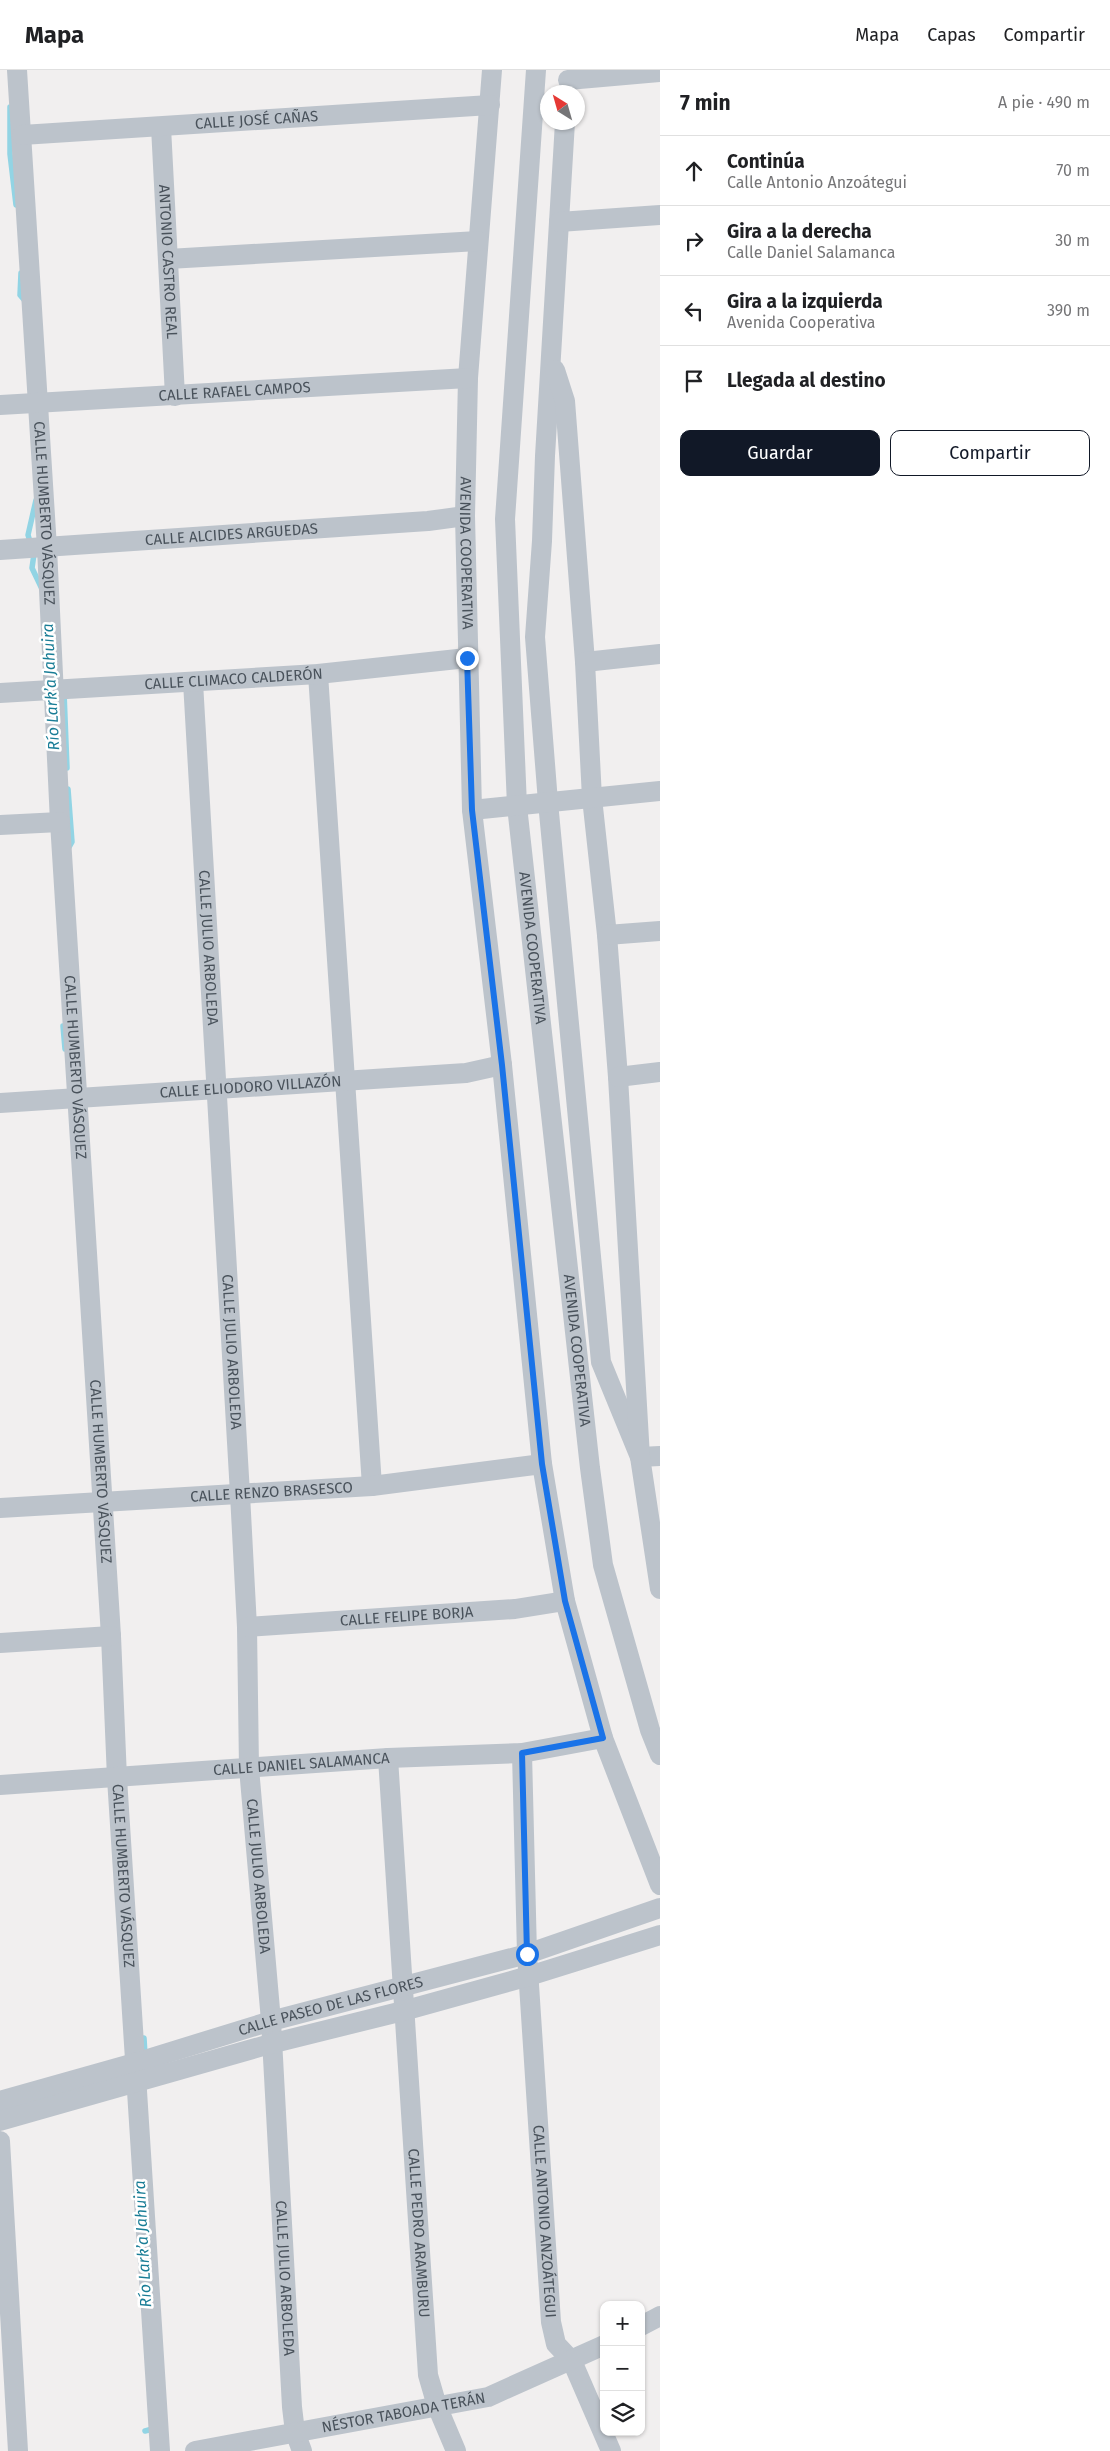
<!DOCTYPE html>
<html lang="es">
<head>
<meta charset="utf-8">
<style>
  body { margin:0; font-family:"Fira Sans",sans-serif; background:#f2f2f2; color:#202124 }
  .controls { position:absolute; right:15px; bottom:15px; display:grid; overflow:hidden; border-radius:10px; box-shadow:0 1px 4px #0004 }
  .controls button { width:45px; height:45px; display:grid; place-items:center; padding:0; border:0; border-bottom:1px solid #e0e0e0; background:#fff; color:#202124; font:25px sans-serif }
  .compass { position:absolute; left:540px; top:15px; width:45px; height:45px; border-radius:50%; background:#fff; box-shadow:0 1px 4px #0004; rotate:323deg }
  .stop { position:absolute; width:15px; height:15px; margin:-11px; border:4px solid #1a73e8; border-radius:50%; background:#fff }
  .stop.end { background:#1a73e8; border-color:#fff; box-shadow:0 1px 5px #0008 }
  .list { margin:0; padding:0; list-style:none }
  h2 { display:flex; justify-content:space-between; align-items:center; height:65px; margin:0; padding:0 20px; font-size:21px }
  h2 small { font-size:16px; font-weight:400; color:#757577 }
  .list li { display:grid; grid-template-columns:32px 1fr auto; gap:15px; align-items:center; box-sizing:border-box; height:70px; padding:0 20px; border-top:1px solid #e0e0e0 }
  .list b { display:block; font-size:19px; white-space:nowrap }
  .list p { margin:0; font-size:16px; white-space:nowrap; color:#757577 }
  .list em { font-size:16px; font-style:normal; color:#757577 }
  .actions { display:flex; gap:10px; padding:15px 20px }
  .actions a { flex:1; padding:11px 0; border:1px solid #111827; border-radius:10px; text-align:center; font-size:18px; color:#111827 }
  .actions .main { background:#111827; color:#fff }
  .icon { flex:none; width:28px; height:28px; fill:none; stroke:currentColor; stroke-width:2; stroke-linecap:round; stroke-linejoin:round }
  .map { position:relative; flex:none; width:660px; height:2381px; overflow:hidden }
  header { display:flex; align-items:center; gap:30px; box-sizing:border-box; height:70px; padding:0 25px; background:#fff; border-bottom:1px solid #e0e0e0 }
  header strong { font-size:24px }
  nav { display:flex; gap:28px; margin-inline-start:auto; font-size:18px }
  main { display:flex }
  aside { flex:1; background:#fff }
  .map>svg:first-child { display:block }
  .lines { fill:none; stroke-linecap:round; stroke-linejoin:round }
  .stream { stroke:#92d4e4; stroke-width:5.5 }
  .minor { stroke:#bcc3cb; stroke-width:20 }
  .route { stroke:#1a73e8; stroke-width:6 }
  .labels { text-anchor:middle; stroke-width:5; stroke-linejoin:round; paint-order:stroke }
  .street-label { font-size:15px; fill:#49525b; stroke:#fff }
  .water-label { font-size:16px; font-style:italic; fill:#197d96; stroke:#fff }
</style>
</head>
<body>
<header>
<strong>Mapa</strong>
<nav><a>Mapa</a><a>Capas</a><a>Compartir</a></nav>
</header>
<main>
<div class="map">
<svg width="660" height="2381" viewBox="0 0 660 2381">
  <rect width="100%" height="100%" fill="#f1efef"/>
  <g class="lines">
    <g class="stream">
      <polyline points="10,37 10,84 16,135"/>
      <polyline points="21,203 20,225 26,232"/>
      <polyline points="36,430 28,465 34,484 32,498 42,519"/>
      <polyline points="64,622 67,698"/>
      <polyline points="68,779 72,772 68,719"/>
      <polyline points="63,956 65,979"/>
      <polyline points="144,1968 145,1985"/>
      <polyline points="145,2361 156,2358"/>
    </g>
    <g class="minor">
      <path id="s1" d="M17 0 47 478 60 752 111 1566 117 1708 160 2381"/>
      <path id="s2" d="M492 0 468 308 465 446 472 740 502 995 542 1394 565 1531 603 1668 660 1815"/>
      <path id="s3" d="M536 0 505 449 517 736 590 1398 603 1495 650 1660 660 1685"/>
      <polyline points="568,10 660,2"/>
      <polyline points="565,52 545,386 542,471 535,567 548,732 601,1292 640,1387 660,1386"/>
      <path id="s4" d="M161 57 175 326"/>
      <path id="s5" d="M22 65 490 35"/>
      <polyline points="559,152 660,145"/>
      <polyline points="168,189 478,171"/>
      <polyline points="555,300 565,331 585,592 592,728 607,865 618,1007 640,1387 660,1519"/>
      <path id="s6" d="M0 335 468 308"/>
      <path id="s7" d="M0 480 428 451 465 446"/>
      <polyline points="585,592 660,584"/>
      <polyline points="318,604 372,1416"/>
      <path id="s8" d="M193 612 240 1424 247 1557 249 1698 271 1951 292 2337 295 2362 302 2381"/>
      <path id="s9" d="M0 623 318 604 467 588"/>
      <polyline points="472,740 660,721"/>
      <polyline points="0,755 60,752"/>
      <polyline points="607,865 660,861"/>
      <polyline points="618,1007 660,1002"/>
      <path id="s10" d="M0 1033 466 1003 502 995"/>
      <path id="s11" d="M0 1438 372 1416 542 1394"/>
      <path id="s12" d="M247 1557 515 1539 565 1531"/>
      <polyline points="0,1573 111,1566"/>
      <path id="s13" d="M522 1683 527 1884 551 2252 556 2274 572 2291 611 2381"/>
      <path id="s14" d="M388 1688 428 2305 437 2336 456 2381"/>
      <path id="s15" d="M0 1715 388 1688 522 1683 603 1668"/>
      <path id="s16" d="M0 2031 135 1993 271 1951 527 1884 660 1838"/>
      <polyline points="0,2051 270,1974 403,1941 529,1906 660,1865"/>
      <polyline points="0,2071 18,2381"/>
      <polyline points="641,2256 660,2246"/>
      <path id="s17" d="M195 2381 488 2327 604 2275"/>
    </g>
  </g>
  <g class="lines">
    <polyline class="route" points="467,588 472,740 502,995 542,1394 565,1531 603,1668 522,1683 527,1884"/>
  </g>
  <g class="labels">
    <g class="street-label">
      <text dy="5" stroke="none"><textPath href="#s5" startOffset="235">CALLE JOSÉ CAÑAS</textPath></text>
      <text dy="5" stroke="none"><textPath href="#s4" startOffset="135">ANTONIO CASTRO REAL</textPath></text>
      <text dy="5" stroke="none"><textPath href="#s6" startOffset="235">CALLE RAFAEL CAMPOS</textPath></text>
      <text dy="5" stroke="none"><textPath href="#s1" startOffset="444">CALLE HUMBERTO VÁSQUEZ</textPath></text>
      <text dy="5" stroke="none"><textPath href="#s7" startOffset="232">CALLE ALCIDES ARGUEDAS</textPath></text>
      <text dy="5" stroke="none"><textPath href="#s2" startOffset="484">AVENIDA COOPERATIVA</textPath></text>
      <text dy="5" stroke="none"><textPath href="#s9" startOffset="234">CALLE CLIMACO CALDERÓN</textPath></text>
      <text dy="5" stroke="none"><textPath href="#s8" startOffset="266">CALLE JULIO ARBOLEDA</textPath></text>
      <text dy="5" stroke="none"><textPath href="#s3" startOffset="880">AVENIDA COOPERATIVA</textPath></text>
      <text dy="5" stroke="none"><textPath href="#s1" startOffset="999">CALLE HUMBERTO VÁSQUEZ</textPath></text>
      <text dy="5" stroke="none"><textPath href="#s10" startOffset="251">CALLE ELIODORO VILLAZÓN</textPath></text>
      <text dy="5" stroke="none"><textPath href="#s3" startOffset="1285">AVENIDA COOPERATIVA</textPath></text>
      <text dy="5" stroke="none"><textPath href="#s8" startOffset="671">CALLE JULIO ARBOLEDA</textPath></text>
      <text dy="5" stroke="none"><textPath href="#s1" startOffset="1404">CALLE HUMBERTO VÁSQUEZ</textPath></text>
      <text dy="5" stroke="none"><textPath href="#s11" startOffset="272">CALLE RENZO BRASESCO</textPath></text>
      <text dy="5" stroke="none"><textPath href="#s12" startOffset="160">CALLE FELIPE BORJA</textPath></text>
      <text dy="5" stroke="none"><textPath href="#s15" startOffset="302">CALLE DANIEL SALAMANCA</textPath></text>
      <text dy="5" stroke="none"><textPath href="#s1" startOffset="1809">CALLE HUMBERTO VÁSQUEZ</textPath></text>
      <text dy="5" stroke="none"><textPath href="#s8" startOffset="1196">CALLE JULIO ARBOLEDA</textPath></text>
      <text dy="5" stroke="none"><textPath href="#s16" startOffset="344">CALLE PASEO DE LAS FLORES</textPath></text>
      <text dy="5" stroke="none"><textPath href="#s13" startOffset="469">CALLE ANTONIO ANZOÁTEGUI</textPath></text>
      <text dy="5" stroke="none"><textPath href="#s14" startOffset="476">CALLE PEDRO ARAMBURU</textPath></text>
      <text dy="5" stroke="none"><textPath href="#s8" startOffset="1599">CALLE JULIO ARBOLEDA</textPath></text>
      <text dy="5" stroke="none"><textPath href="#s17" startOffset="212">NÉSTOR TABOADA TERÁN</textPath></text>
    </g>
    <g class="water-label">
      <text transform="translate(50 617) rotate(-93)" y="6">Río Lark’a Jahuira</text>
      <text transform="translate(142 2174) rotate(-93)" y="6">Río Lark’a Jahuira</text>
    </g>
  </g>
</svg>
<div class="controls">
<button>+</button>
<button>−</button>
<button><svg class="icon" aria-label="layers" viewBox="0 0 24 24"><path d="M12 4l9 5-9 5-9-5zM3 14l9 5 9-5"/></svg></button>
</div>
<svg class="compass" viewBox="-18 -18 36 36"><path d="M0-13l5 13h-10z" fill="#e53935"/><path d="M0 13l5-13h-10z" fill="#757577"/></svg>
<div class="stop" style="left:527px;top:1884px"></div>
<div class="stop end" style="left:467px;top:588px"></div>
</div>
<aside>
<h2>7 min<small>A pie · 490 m</small></h2>
<ul class="list">
<li><svg class="icon" aria-label="ahead" viewBox="0 0 24 24"><path d="M12 20V5M6 11l6-6 6 6"/></svg><div><b>Continúa</b><p>Calle Antonio Anzoátegui</p></div><em>70 m</em></li>
<li><svg class="icon" aria-label="right" viewBox="0 0 24 24"><path d="M7 20v-9h11M14 6l5 5-5 5"/></svg><div><b>Gira a la derecha</b><p>Calle Daniel Salamanca</p></div><em>30 m</em></li>
<li><svg class="icon" aria-label="left" viewBox="0 0 24 24"><path d="M17 20v-9H6M10 6l-5 5 5 5"/></svg><div><b>Gira a la izquierda</b><p>Avenida Cooperativa</p></div><em>390 m</em></li>
<li><svg class="icon" aria-label="arrive" viewBox="0 0 24 24"><path d="M6 21V4h12l-3 4 3 4H6"/></svg><div><b>Llegada al destino</b></div></li>
</ul>
<div class="actions"><a class="main">Guardar</a><a>Compartir</a></div>
</aside>
</main>
</body>
</html>
